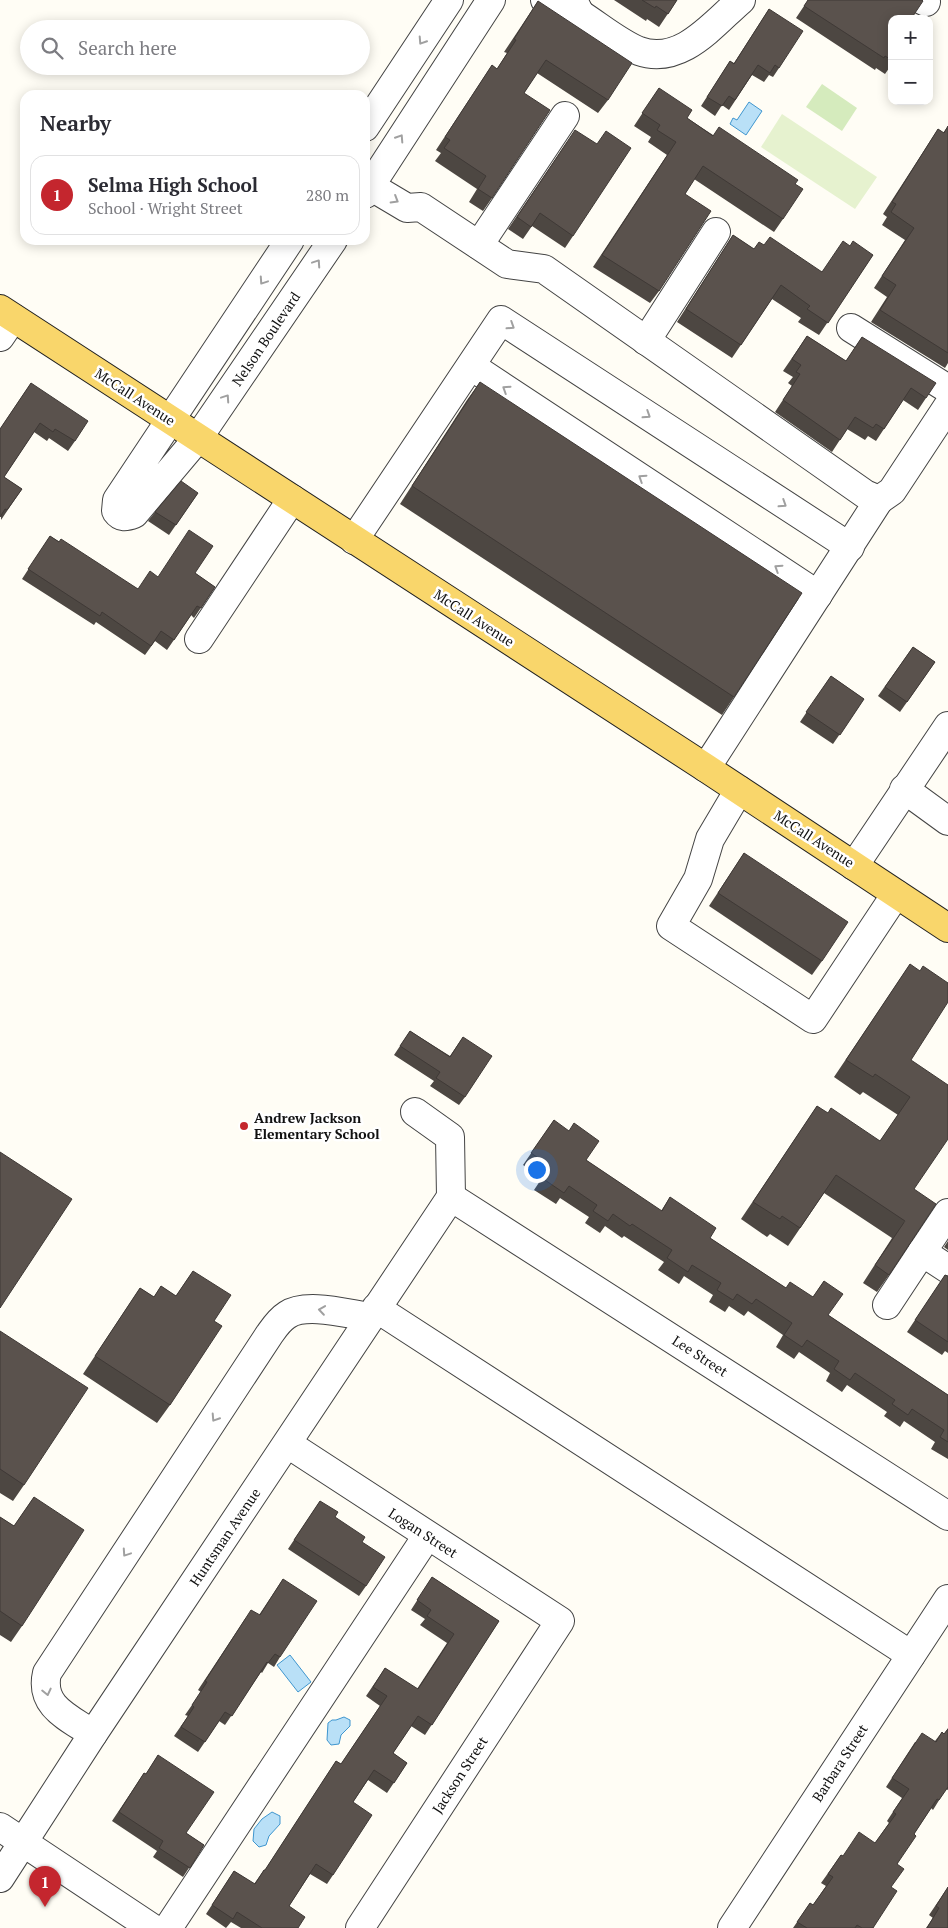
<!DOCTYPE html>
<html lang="en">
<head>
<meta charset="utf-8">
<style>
  body { margin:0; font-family:"PT Serif",serif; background:#f7f7f7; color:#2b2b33 }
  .controls { position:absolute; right:15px; top:15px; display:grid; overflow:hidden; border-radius:10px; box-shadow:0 2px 12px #0003 }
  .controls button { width:45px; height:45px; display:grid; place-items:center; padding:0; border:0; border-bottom:1px solid #e1e1e2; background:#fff; color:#2b2b33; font:25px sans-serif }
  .you { position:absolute; left:536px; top:1169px; width:18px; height:18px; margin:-12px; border:4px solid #fff; border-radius:50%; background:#1a73e8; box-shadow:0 0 0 8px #1a73e833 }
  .badge { display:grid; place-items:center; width:32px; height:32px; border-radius:50%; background:#c4262e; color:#fff; font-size:16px; font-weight:700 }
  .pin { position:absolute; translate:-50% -41px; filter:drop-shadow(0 1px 2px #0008) }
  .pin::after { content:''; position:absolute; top:26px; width:18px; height:15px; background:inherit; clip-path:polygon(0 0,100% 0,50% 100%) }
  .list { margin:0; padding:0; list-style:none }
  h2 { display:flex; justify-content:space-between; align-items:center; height:65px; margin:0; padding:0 20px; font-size:21px }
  h2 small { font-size:16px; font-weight:400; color:#7c7c81 }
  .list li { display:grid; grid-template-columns:32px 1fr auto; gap:15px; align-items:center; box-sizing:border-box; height:80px; margin:0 10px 10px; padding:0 10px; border:1px solid #e1e1e2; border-radius:15px }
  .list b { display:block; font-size:19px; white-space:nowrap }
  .list p { margin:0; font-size:16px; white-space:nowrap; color:#7c7c81 }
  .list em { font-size:16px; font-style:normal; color:#7c7c81 }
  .icon { flex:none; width:28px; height:28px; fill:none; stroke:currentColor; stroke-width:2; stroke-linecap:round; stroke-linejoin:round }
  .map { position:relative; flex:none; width:948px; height:1928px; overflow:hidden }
  .search { position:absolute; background:#fff; box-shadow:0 2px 12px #0003; left:20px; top:20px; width:350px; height:55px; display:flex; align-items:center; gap:12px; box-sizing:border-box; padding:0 18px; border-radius:28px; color:#7c7c81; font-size:19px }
  .panel { position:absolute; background:#fff; box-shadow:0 2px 12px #0003; left:20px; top:90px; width:350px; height:155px; border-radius:15px }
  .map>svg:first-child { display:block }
  .green { fill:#d5ebbd }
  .pitch { fill:#e6f2cf }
  .water { fill:#b9e0f7; stroke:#3f96cf }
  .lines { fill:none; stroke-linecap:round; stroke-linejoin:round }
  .minor-casing { stroke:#444; stroke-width:30 }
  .major-casing { stroke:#222; stroke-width:30 }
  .minor { stroke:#fff; stroke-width:28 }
  .major { stroke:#f9d66b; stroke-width:28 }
  .wall { fill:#4d4742 }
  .building { fill:#5a524d; stroke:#3f3936 }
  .oneway { stroke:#a0a0a0 }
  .poi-dot { fill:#c4262e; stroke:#fff; stroke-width:2 }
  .labels { text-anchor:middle; stroke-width:5; stroke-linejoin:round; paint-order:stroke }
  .street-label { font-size:14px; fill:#111; stroke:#fff }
  .poi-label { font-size:14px; font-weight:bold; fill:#111; stroke:#fff; text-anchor:start }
</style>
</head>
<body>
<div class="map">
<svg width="948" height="1928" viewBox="0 0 948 1928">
  <rect width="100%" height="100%" fill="#fffdf5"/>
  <polygon class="green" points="822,84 857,108 842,131 806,107"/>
  <polygon class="pitch" points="782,114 877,177 855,209 761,147"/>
  <g class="water">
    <polygon points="749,102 762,111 746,135 730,124 733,118 737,120"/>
    <polygon points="290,1655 311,1682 298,1692 277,1665"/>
    <polygon points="344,1717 350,1720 350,1726 341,1735 339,1744 331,1745 327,1740 328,1723 332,1720 336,1720"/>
    <polygon points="272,1812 280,1816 280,1824 269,1836 266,1845 259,1847 253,1841 254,1829 262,1819"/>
  </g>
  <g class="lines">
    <g class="minor-casing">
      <g id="minor">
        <polyline points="545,0 566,14 580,14 573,0"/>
        <polyline points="922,0 926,2"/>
        <path d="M580 14C599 26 619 43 639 51 681 66 713 24 741 0"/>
        <polyline points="365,127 449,0"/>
        <polyline points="370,186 407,208 421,207 507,264 544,269 865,494 879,500 892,491 948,406"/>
        <polyline points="365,194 491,0"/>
        <path d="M290 240 117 500 116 511C121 518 126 517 134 514L198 438 333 240"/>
        <polyline points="479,245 565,116"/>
        <polyline points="851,328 948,389"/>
        <polyline points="0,337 13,318"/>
        <polyline points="646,341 716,232"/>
        <polyline points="471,366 818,595"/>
        <polyline points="354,540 501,320 850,547"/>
        <polyline points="199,639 292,499"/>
        <polyline points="706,768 879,500"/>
        <polyline points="904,789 948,821"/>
        <polyline points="739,790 710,839 698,879 671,926 813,1019 896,894"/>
        <polyline points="854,866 948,726"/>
        <polyline points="415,1112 450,1137 451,1197"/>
        <polyline points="451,1197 948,1516"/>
        <polyline points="948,1213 922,1252 948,1269"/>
        <polyline points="887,1305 922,1252"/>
        <polyline points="376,1308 911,1655"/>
        <polyline points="288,1444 560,1621 360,1928"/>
        <path d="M93 1734C70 1718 39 1707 47 1673L269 1335C274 1328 279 1320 287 1315 306 1302 348 1314 371 1317"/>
        <polyline points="0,1827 152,1928"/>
        <polyline points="0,1878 93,1734 451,1197"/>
        <polyline points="168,1928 427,1536"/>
        <polyline points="732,1928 948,1599"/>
      </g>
    </g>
    <g class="major-casing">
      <polyline id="major" points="0,309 706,768 948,928"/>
    </g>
    <use href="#minor" class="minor"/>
    <use href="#major" class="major"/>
  </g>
  <g class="wall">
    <polygon points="614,0 677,0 659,27 647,19 646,21"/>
    <polygon points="808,0 922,0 892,19 892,64 885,74 876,68 875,70 796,18"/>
    <polygon points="538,1 608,100 598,113 537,73 524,93 492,198 483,211 469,202 477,189 435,161 441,153 436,150 492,65 497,69 507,53 504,52"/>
    <polygon points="769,9 779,68 773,77 769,75 764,82 752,75 729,110 722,105 715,116 701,106 730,61 734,63"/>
    <polygon points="659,88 687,118 713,135 795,184 783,219 774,232 694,179 685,194 659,291 650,303 593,267 667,155 648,142 651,137 634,126"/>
    <polygon points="948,126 948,363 945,368 871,322 887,297 874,288 905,240 882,225 887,217 883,214 938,129 943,133"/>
    <polygon points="567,142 573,236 565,248 532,226 523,239 508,229"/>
    <polygon points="733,235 754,249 764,245 822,272 850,246 873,255 819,335 798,322 801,318 772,299 732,358 677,322"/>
    <polygon points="807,336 846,361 862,337 926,398 918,410 903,400 876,441 868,436 865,440 847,429 832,452 775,412 792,386 788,383 793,377 783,371"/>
    <polygon points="480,382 734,697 722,715 400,504 467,400"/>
    <polygon points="31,383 75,441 68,451 49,438 47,441 34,432 4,477 22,489 1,520 0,429"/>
    <polygon points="198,493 169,535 148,521 155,512"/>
    <polygon points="50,536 138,589 158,577 195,573 215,587 194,618 191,615 167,650 155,641 145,655 96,622 94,625 22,579"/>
    <polygon points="913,647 935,662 900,712 878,696"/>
    <polygon points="831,676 864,699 833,744 800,722"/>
    <polygon points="744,853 822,961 812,975 709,906"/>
    <polygon points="910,964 911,1060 914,1189 889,1275 877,1292 863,1283 892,1238 824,1193 788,1246 770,1234 767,1237 741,1219 817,1106 827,1113 880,1141 898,1115 863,1092 860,1095 834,1077"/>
    <polygon points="410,1031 450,1056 463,1037 465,1097 459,1105 430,1086 434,1081 394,1055"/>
    <polygon points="554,1120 586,1160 661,1211 670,1197 710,1238 786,1288 813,1297 824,1281 828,1315 948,1395 948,1459 931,1449 935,1442 904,1421 900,1427 884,1416 887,1412 847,1385 842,1392 826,1381 830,1373 799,1352 794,1359 776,1347 783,1335 748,1311 744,1316 729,1306 725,1312 709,1302 713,1295 684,1276 679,1284 658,1270 664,1262 624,1236 622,1238 605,1226 600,1233 585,1223 589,1217 560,1198 556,1204 534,1190 542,1178 523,1165"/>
    <polygon points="948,1241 948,1250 944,1247"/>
    <polygon points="193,1271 214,1321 170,1405 157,1423 83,1374 140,1288 154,1297 161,1286 176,1296"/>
    <polygon points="945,1275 948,1276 948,1353 945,1351 942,1355 907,1332"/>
    <polygon points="0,1331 24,1485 13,1501 0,1493"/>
    <polygon points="34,1497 22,1626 11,1642 0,1635 0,1517 14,1526"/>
    <polygon points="320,1501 335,1517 362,1542 366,1586 359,1596 288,1549"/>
    <polygon points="432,1577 499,1621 425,1735 411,1726 393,1753 407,1763 387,1793 368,1780 353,1802 333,1875 327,1884 310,1874 289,1906 298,1928 241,1928 231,1922 226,1928 206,1914 234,1871 254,1884 264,1870 265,1870 336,1761 341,1764 380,1706 366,1696 385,1668 417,1689 447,1643 420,1625 425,1619 411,1610"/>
    <polygon points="283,1579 280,1657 274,1667 268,1663 262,1673 261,1672 225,1725 219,1721 198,1752 174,1736 188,1716 185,1715 201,1692 198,1690 245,1619 259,1615"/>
    <polygon points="948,1728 948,1790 946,1789 933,1810 931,1808 914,1834 897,1864 891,1887 873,1928 793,1928 810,1903 813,1905 826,1886 821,1883 841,1855 843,1856 875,1843 889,1823 887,1821 902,1798 886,1787 915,1742 935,1741 942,1732 944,1734"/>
    <polygon points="158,1755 186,1833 204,1845 183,1877 153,1857 157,1851 112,1821 144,1773 146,1774"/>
    <polygon points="948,1887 948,1928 926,1928 933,1918 929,1915"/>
  </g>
  <g class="building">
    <polygon points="642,0 677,0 668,14 656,6 655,8"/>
    <polygon points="808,0 922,0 923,1 911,19 892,19 892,60 885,56 884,58 804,6"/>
    <polygon points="538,1 632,63 608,100 546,60 524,93 550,110 492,198 478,189 486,176 444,148 450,140 445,137 492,65 497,69 516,40 514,39"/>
    <polygon points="769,9 803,31 779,68 775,65 770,73 758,65 735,100 729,96 722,106 707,97 730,61 734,64"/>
    <polygon points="659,88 692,110 687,118 713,136 719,127 798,180 795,184 803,189 783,219 703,166 685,194 711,211 659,291 602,255 676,142 657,130 660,125 642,113"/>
    <polygon points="948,126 948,353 880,310 896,285 882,276 914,228 891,212 896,204 892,202 938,129 944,133"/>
    <polygon points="575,130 597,144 606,131 631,148 573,236 540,213 531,227 517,217"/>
    <polygon points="733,235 754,249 759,242 764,245 770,237 822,272 843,241 850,246 853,241 873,255 828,323 807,309 810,306 781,285 741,345 686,309"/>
    <polygon points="807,336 846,361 862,337 936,383 926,398 911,388 884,429 876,424 873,428 855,417 840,440 783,400 800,374 796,372 801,365 792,359"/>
    <polygon points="480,382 802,593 734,697 412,486"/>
    <polygon points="31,383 88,421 75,441 55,429 53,432 40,423 4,477 22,489 7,510 5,509 0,517 0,429"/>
    <polygon points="181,481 198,493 176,525 155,512"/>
    <polygon points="189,530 213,546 195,573 215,587 201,608 197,606 174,640 161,631 151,646 102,612 100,616 28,569 50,536 59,542 61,539 138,589 150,571 158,577"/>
    <polygon points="913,647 935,662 907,702 885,687"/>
    <polygon points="831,676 864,699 840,735 806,712"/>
    <polygon points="744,853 848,922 822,961 718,893"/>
    <polygon points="910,964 920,971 923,966 948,983 948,1002 911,1060 948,1085 948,1139 914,1189 936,1204 889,1275 875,1265 905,1221 836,1175 800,1228 782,1216 780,1219 753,1202 817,1106 828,1113 831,1108 880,1141 910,1097 875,1074 873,1077 846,1060"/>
    <polygon points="410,1031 450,1057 463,1037 492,1056 465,1097 436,1078 440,1072 400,1046"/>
    <polygon points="554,1120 569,1131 574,1123 599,1141 586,1160 662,1211 670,1197 716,1228 710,1238 786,1288 790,1282 813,1297 824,1281 843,1294 828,1315 948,1395 948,1442 940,1437 944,1430 912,1409 908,1415 892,1404 895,1400 855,1373 850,1380 834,1369 839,1361 807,1340 802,1347 784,1335 792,1323 756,1299 752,1304 737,1294 733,1300 717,1290 721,1283 692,1265 688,1272 667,1258 672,1250 632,1224 630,1226 613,1214 608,1221 593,1211 597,1205 569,1186 564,1193 542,1178 550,1166 531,1153"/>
    <polygon points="0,1152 72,1199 0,1308"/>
    <polygon points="193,1271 231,1295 214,1321 222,1326 170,1405 95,1356 140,1288 154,1297 161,1286 176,1296"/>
    <polygon points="945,1275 948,1276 948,1342 915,1320"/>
    <polygon points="0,1331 88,1388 24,1485 0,1469"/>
    <polygon points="34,1497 84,1530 22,1626 0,1611 0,1517 14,1526"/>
    <polygon points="320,1501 338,1512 335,1517 365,1537 362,1542 385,1557 366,1586 294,1540"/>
    <polygon points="432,1577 499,1621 432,1725 418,1716 393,1753 407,1763 394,1783 374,1770 353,1802 372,1815 333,1875 316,1864 289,1906 305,1917 298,1928 262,1928 237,1912 233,1919 212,1905 234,1871 255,1884 264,1870 265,1870 336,1761 341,1764 387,1696 373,1687 385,1668 418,1689 454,1634 427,1616 431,1610 417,1600"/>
    <polygon points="283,1579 317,1601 280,1657 275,1654 268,1663 267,1662 232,1716 225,1712 205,1742 181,1727 194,1707 192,1705 207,1682 205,1681 251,1610 260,1615"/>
    <polygon points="948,1729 948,1787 939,1800 937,1799 914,1834 916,1836 897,1864 904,1869 891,1887 897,1891 873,1928 862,1928 857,1925 855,1928 807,1928 797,1922 810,1903 813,1905 833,1877 828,1874 841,1855 843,1856 859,1832 875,1843 896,1814 893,1812 909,1789 892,1778 922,1733 936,1742 942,1732 944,1734"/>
    <polygon points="158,1755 214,1792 186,1833 204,1845 190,1868 159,1848 163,1841 119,1812 144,1773 146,1774"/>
    <polygon points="948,1887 948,1928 927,1928 939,1908 936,1906"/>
  </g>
  <defs><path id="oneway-chevron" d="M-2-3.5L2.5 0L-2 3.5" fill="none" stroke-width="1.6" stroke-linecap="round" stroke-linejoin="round" transform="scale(1.25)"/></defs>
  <g class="oneway">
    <use href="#oneway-chevron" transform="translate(422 41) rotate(123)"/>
    <use href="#oneway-chevron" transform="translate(400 138) rotate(-57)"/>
    <use href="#oneway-chevron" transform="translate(395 200) rotate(31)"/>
    <use href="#oneway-chevron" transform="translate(317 263) rotate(-56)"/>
    <use href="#oneway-chevron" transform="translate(263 281) rotate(124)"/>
    <use href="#oneway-chevron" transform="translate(511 326) rotate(33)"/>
    <use href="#oneway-chevron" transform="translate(506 389) rotate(-147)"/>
    <use href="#oneway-chevron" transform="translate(226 398) rotate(-56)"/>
    <use href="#oneway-chevron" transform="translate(647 415) rotate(33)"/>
    <use href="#oneway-chevron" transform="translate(642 478) rotate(-147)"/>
    <use href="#oneway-chevron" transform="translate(783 504) rotate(33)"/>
    <use href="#oneway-chevron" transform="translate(778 568) rotate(-147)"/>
    <use href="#oneway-chevron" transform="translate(322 1310) rotate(-172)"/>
    <use href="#oneway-chevron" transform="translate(215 1418) rotate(123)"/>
    <use href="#oneway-chevron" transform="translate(126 1553) rotate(124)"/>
    <use href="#oneway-chevron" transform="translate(47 1692) rotate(77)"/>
  </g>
  <circle class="poi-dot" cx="244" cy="1126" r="5"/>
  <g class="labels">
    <g class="street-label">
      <text transform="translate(266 339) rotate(-56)" y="5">Nelson Boulevard</text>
      <text transform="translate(135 397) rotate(33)" y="5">McCall Avenue</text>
      <text transform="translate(474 618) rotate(33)" y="5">McCall Avenue</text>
      <text transform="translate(814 839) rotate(33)" y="5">McCall Avenue</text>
      <text transform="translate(700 1356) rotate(33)" y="5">Lee Street</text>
      <text transform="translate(423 1533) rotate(33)" y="5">Logan Street</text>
      <text transform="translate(225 1537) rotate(-56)" y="5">Huntsman Avenue</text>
      <text transform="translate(840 1763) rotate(-57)" y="5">Barbara Street</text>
      <text transform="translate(460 1775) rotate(-57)" y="5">Jackson Street</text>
    </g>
    <g class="poi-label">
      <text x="254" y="1123">Andrew Jackson<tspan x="254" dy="16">Elementary School</tspan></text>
    </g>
  </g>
</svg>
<div class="controls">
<button>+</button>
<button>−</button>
</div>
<div class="you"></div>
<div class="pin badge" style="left:45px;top:1907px">1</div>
<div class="search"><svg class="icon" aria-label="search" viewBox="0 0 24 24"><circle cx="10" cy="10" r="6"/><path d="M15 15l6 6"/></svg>Search here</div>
<section class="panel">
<h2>Nearby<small></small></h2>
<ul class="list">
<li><span class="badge">1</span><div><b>Selma High School</b><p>School · Wright Street</p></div><em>280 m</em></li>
</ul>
</section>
</div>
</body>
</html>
